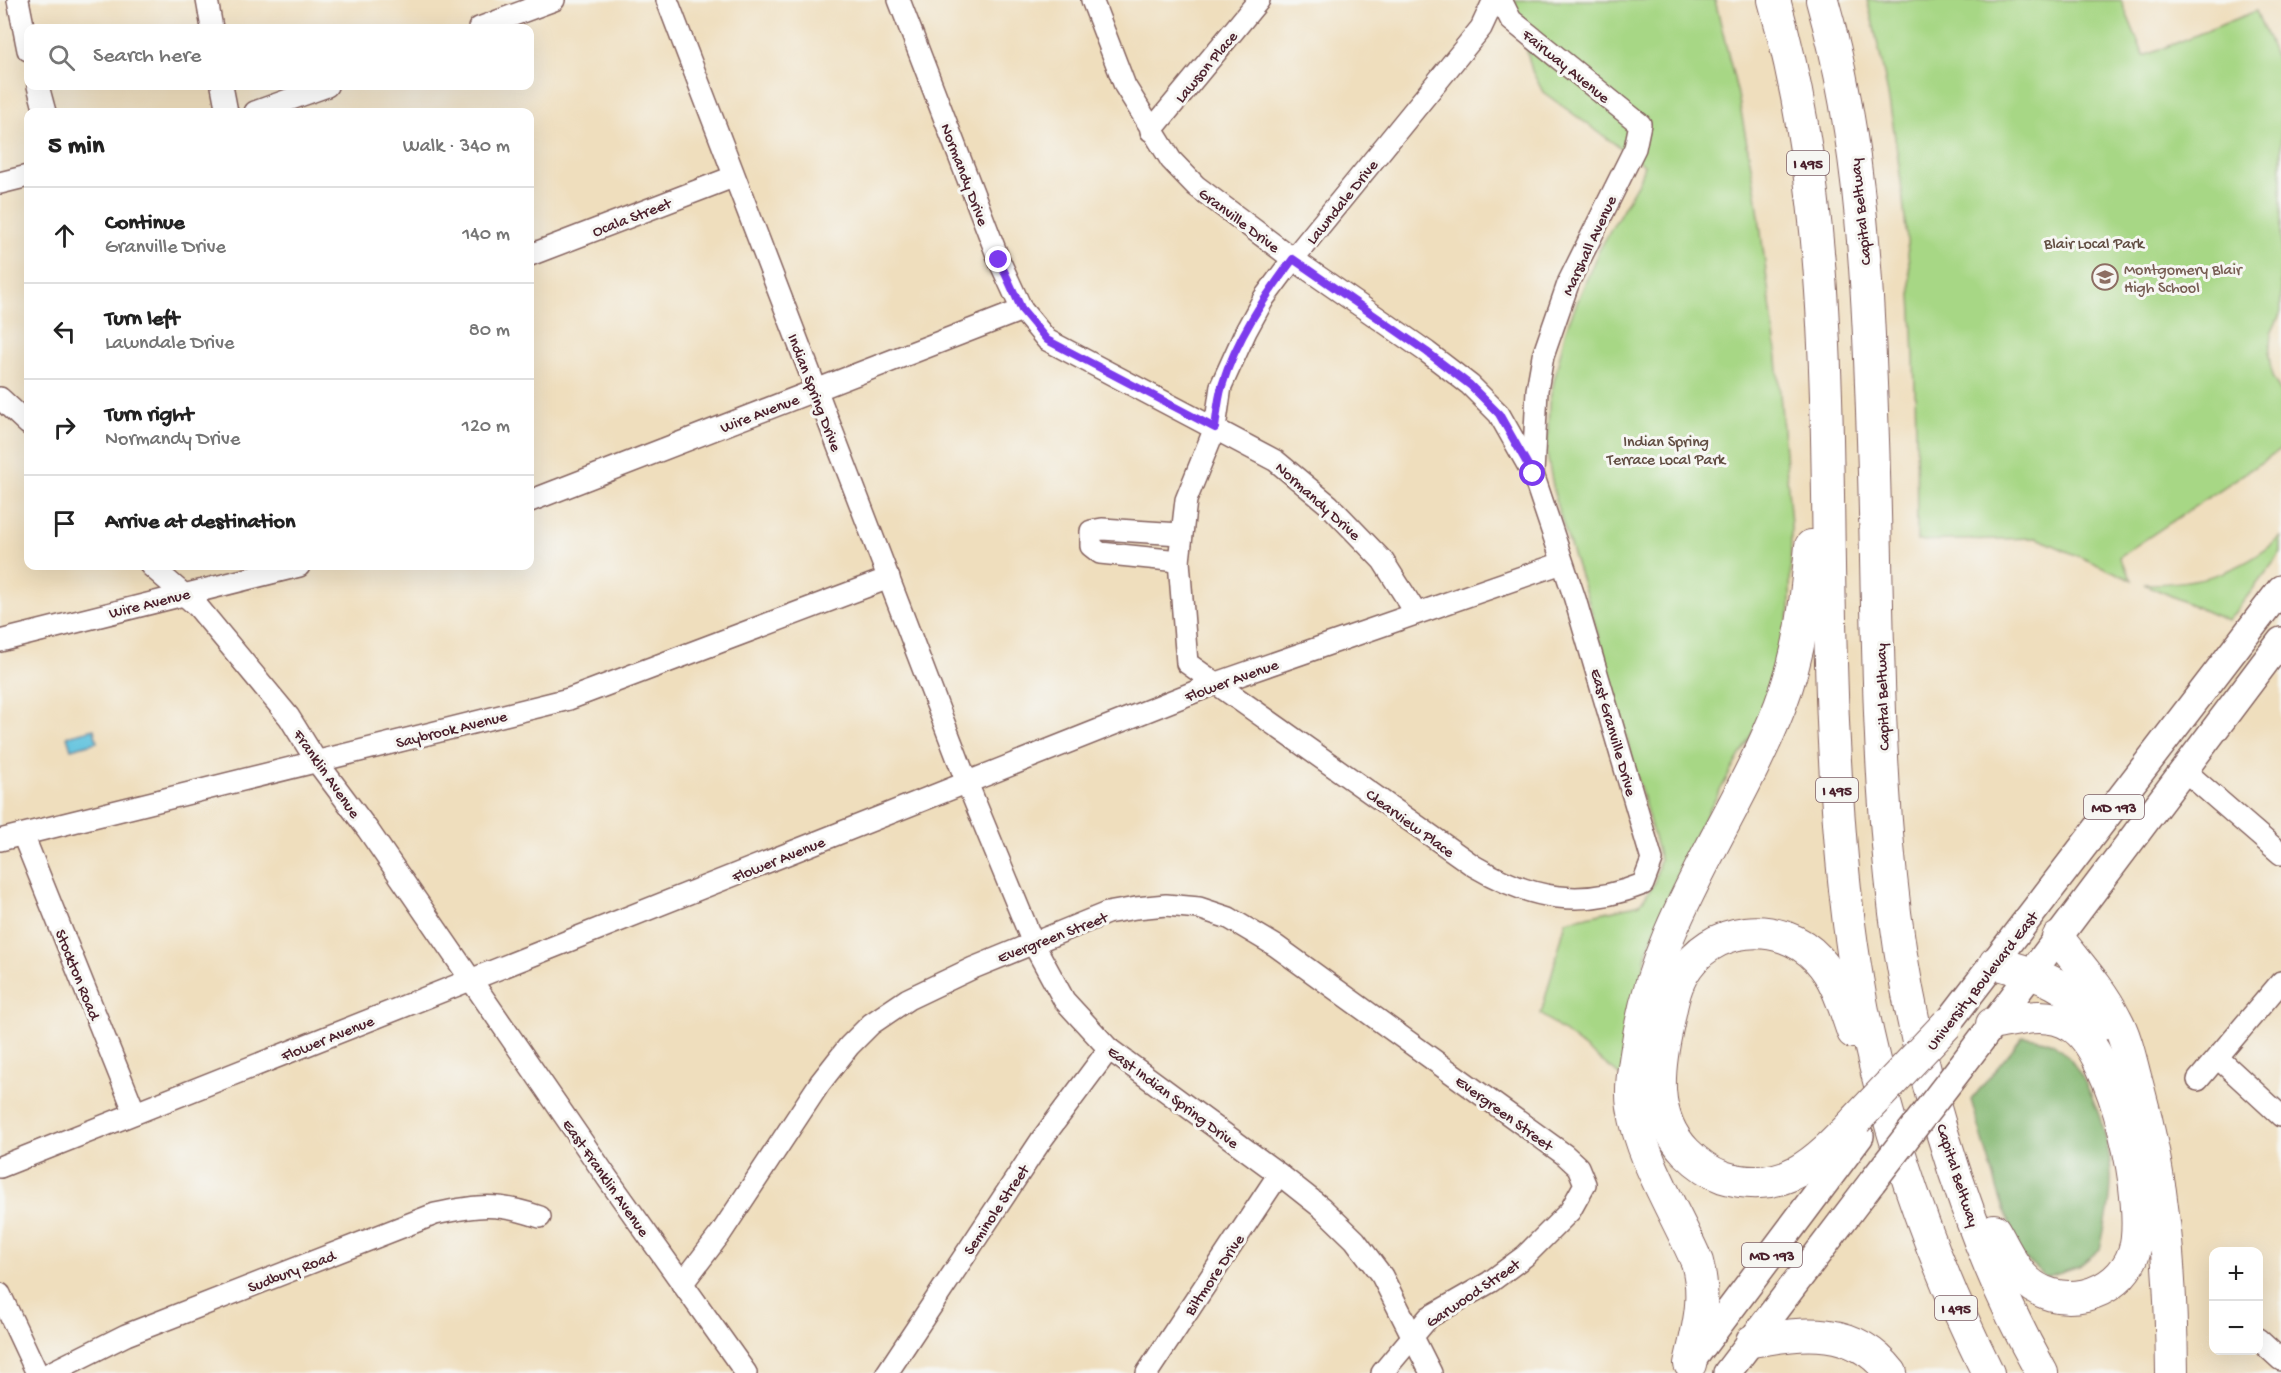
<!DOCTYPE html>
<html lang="en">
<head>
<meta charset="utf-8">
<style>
  body { margin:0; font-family:"Gochi Hand",sans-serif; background:#f2f2f2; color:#222 }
  .controls { position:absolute; right:18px; bottom:18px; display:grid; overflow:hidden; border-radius:12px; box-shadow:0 6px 24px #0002 }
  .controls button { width:54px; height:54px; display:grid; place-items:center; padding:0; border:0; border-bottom:2px solid #e0e0e0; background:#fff; color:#222; font:30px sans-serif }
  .stop { position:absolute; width:18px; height:18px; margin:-14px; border:4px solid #7c3aed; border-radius:50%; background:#fff }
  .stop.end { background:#7c3aed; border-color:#fff; box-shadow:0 2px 6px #0008 }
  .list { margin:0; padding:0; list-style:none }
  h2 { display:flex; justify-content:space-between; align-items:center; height:78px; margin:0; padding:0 24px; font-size:26px }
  h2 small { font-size:20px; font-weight:400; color:#767676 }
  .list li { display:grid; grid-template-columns:39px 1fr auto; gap:18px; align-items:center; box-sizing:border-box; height:96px; padding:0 24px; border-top:2px solid #e0e0e0 }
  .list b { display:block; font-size:22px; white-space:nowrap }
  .list p { margin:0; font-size:20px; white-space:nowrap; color:#767676 }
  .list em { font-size:20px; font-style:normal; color:#767676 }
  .icon { flex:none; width:33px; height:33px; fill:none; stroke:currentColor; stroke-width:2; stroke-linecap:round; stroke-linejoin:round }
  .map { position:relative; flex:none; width:2281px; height:1373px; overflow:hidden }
  .search { position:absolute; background:#fff; box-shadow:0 6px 24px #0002; left:24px; top:24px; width:510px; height:66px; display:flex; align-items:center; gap:15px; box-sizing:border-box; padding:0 21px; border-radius:12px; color:#767676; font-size:22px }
  .panel { position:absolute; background:#fff; box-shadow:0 6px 24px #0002; left:24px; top:108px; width:510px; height:462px; border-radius:12px }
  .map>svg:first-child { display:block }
  .green { fill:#a7d785; stroke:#787b58; stroke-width:1.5 }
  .forest { fill:#85b872; stroke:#686c4e; stroke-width:1.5 }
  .water { fill:#60c2de; stroke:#557084; stroke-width:1.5 }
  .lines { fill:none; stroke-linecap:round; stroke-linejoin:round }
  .minor-casing { stroke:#84625e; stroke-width:24 }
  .major-casing { stroke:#84625e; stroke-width:30 }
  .highway-casing { stroke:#84625e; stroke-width:34 }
  .minor { stroke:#fff; stroke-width:21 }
  .major { stroke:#fff; stroke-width:27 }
  .highway { stroke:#fff; stroke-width:32 }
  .major-bridge-casing { stroke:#84625e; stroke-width:30; stroke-linecap:butt }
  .highway-bridge-casing { stroke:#84625e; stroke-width:34; stroke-linecap:butt }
  .major-bridge { stroke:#fff; stroke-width:27 }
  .highway-bridge { stroke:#fff; stroke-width:32 }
  .route { stroke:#7c3aed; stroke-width:8 }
  .labels { text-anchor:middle; stroke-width:6; stroke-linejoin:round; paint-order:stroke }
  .shield { fill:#f6f6f2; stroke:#7e6067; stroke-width:1.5 }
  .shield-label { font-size:15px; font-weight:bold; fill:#4a1f2b }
  .street-label { font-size:16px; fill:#4a1f2b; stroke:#f6f6f2 }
  .park-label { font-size:16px; fill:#614d42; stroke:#f6f6f2 }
  .education-label { font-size:16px; fill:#785e54; stroke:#f6f6f2; text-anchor:start }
</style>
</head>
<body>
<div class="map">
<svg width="2281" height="1373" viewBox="0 0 2281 1373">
  <rect width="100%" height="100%" fill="#f6f6f2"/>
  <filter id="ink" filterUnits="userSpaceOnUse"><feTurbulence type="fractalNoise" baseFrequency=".0167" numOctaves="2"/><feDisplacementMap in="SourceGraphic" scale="12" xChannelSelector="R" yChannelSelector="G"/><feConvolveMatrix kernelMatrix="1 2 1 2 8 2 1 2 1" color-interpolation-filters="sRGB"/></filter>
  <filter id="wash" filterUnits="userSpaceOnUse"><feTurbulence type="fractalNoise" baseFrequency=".008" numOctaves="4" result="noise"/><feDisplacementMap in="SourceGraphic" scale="24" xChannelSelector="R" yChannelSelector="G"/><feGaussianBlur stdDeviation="1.35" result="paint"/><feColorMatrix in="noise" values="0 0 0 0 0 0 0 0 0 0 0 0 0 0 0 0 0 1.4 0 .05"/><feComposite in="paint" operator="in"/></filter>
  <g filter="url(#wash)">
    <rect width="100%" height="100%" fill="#efdebd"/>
    <g class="green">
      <polygon points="1514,0 1715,0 1738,95 1756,193 1777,358 1791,524 1790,608 1773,696 1689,846 1647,951 1622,1077 1541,1014 1566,921 1640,904 1654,884 1660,859 1589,603 1557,506 1547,455 1549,403 1566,329 1598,252 1639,181 1644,165 1543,92 1532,71"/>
      <path d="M1867 0H2121L2144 56 2256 11 2281 70V312L2271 334 2269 356 2272 376 2281 393V449L2119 557 2132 580 2037 538 1917 541C1916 361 1914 176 1867 0Z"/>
      <path d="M2281 537V553L2228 621 2144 584C2197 584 2240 574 2281 537Z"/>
    </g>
    <path class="forest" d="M2023 1036C2032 1038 2046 1038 2054 1044 2089 1069 2111 1139 2111 1180 2111 1203 2105 1226 2100 1249L2079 1266 2046 1277 2021 1255 2000 1198 1971 1100Z"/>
    <polygon class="water" points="94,729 97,742 71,749 67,736"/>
  </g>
  <g filter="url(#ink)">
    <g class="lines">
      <g class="minor-casing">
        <g id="minor">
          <polyline points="18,0 28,50"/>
          <polyline points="207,0 212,28"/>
          <polyline points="667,0 967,783 1033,943 1064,1000 1109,1049 1279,1174 1322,1208 1355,1240 1382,1276 1431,1373"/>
          <polyline points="899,0 999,260 1022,310 1047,340 1276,461 1329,505 1383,561 1416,613"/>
          <path d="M1092 0 1125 86 1171 160 1196 186 1293 259 1427 352 1470 385 1499 414 1533 474 1575 599 1652 860 1643 884C1581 909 1530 899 1474 866L1187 663 1179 561 1186 500 1215 428 1221 386 1246 331 1264 298 1293 259 1481 28 1494 0"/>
          <polyline points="1501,0 1511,20 1640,124 1635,148 1569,281 1543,356 1537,390 1533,474"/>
          <polyline points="479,28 554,0"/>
          <polyline points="38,86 45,112"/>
          <polyline points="222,86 227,112"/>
          <polyline points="255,112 327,86"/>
          <polyline points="1151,131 1259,0"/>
          <polyline points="0,183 28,176"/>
          <polyline points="530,255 733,177"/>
          <polyline points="0,398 28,424"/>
          <polyline points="530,501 1022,310"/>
          <polyline points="1179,561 1100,553 1091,546 1091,531 1102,529 1180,534"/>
          <polyline points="151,566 198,607 289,717 317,762 368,830 608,1179 746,1373"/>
          <polyline points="0,641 299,566"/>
          <polyline points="2185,771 2281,854"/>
          <polyline points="23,835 135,1113"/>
          <polyline points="0,840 569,699 889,578"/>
          <polyline points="2218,1058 2281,1116"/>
          <polyline points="2198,1080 2281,982"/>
          <polyline points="0,1167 1217,683 1562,563"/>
          <polyline points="682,1284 721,1233 820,1083 849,1046 871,1024 908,999 973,968 1107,913 1136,908 1166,905 1199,908 1229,918 1276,946 1565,1155 1578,1167 1585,1184 1570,1211 1525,1256 1490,1282 1429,1317 1382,1373"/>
          <polyline points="0,1294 37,1373"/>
          <polyline points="2258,1339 2281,1360"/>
          <path d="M50 1373 126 1335 435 1214C478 1205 497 1202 540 1217"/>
          <polyline points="887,1373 1042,1139 1109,1049"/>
          <polyline points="1147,1373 1279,1174"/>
        </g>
      </g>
      <g class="major-casing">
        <g id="major">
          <polyline points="1947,1024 2281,589"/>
          <polyline points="1960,1068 2281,641"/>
          <polyline points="1690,1363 1860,1136"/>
          <polyline points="1727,1373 1872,1182"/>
        </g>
      </g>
      <g class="highway-casing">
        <g id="highway">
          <path d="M1774 0C1843 240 1821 495 1834 742 1839 839 1847 940 1868 1035 1894 1152 1935 1266 1988 1373"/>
          <path d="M1822 0C1863 143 1868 292 1873 440 1878 585 1876 732 1891 877 1907 1042 1961 1228 2042 1373"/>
          <path d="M2058 938C2078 964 2101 989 2116 1019 2127 1039 2131 1063 2137 1084 2165 1183 2171 1271 2172 1373"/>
          <path d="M1995 963C2044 976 2069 984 2102 1024"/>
          <path d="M1992 1024C2019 1019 2048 1010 2072 1026 2114 1051 2149 1206 2134 1252 2119 1298 2055 1313 2023 1277 2011 1264 2003 1245 1994 1230"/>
          <path d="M1853 1032C1844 1007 1837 979 1818 959 1780 918 1709 925 1682 975 1674 990 1671 1007 1668 1023 1658 1068 1651 1116 1686 1152 1696 1162 1709 1172 1723 1177 1785 1196 1817 1161 1856 1120"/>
          <path d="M1752 1341C1804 1332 1854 1325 1891 1373"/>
          <path d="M1690 1364C1698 1328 1707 1298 1697 1262 1676 1213 1641 1159 1633 1107 1630 1088 1634 1067 1637 1048 1654 922 1735 822 1780 706 1801 652 1806 603 1811 546"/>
        </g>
      </g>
      <use href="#minor" class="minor"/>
      <use href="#major" class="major"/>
      <use href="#highway" class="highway"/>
      <g class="major-bridge-casing">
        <polyline id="major-bridge" points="1872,1182 1960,1068"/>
      </g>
      <g class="highway-bridge-casing">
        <polyline id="highway-bridge" points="1856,1120 1947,1024"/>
      </g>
      <use href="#major-bridge" class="major-bridge"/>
      <use href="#highway-bridge" class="highway-bridge"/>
    </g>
  </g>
  <g class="lines" filter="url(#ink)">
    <path class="route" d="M999 260 1022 310 1047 340 1215 428C1217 414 1218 399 1222 386 1236 339 1264 298 1293 259L1427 352 1470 385 1499 414 1533 474"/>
  </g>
  <defs>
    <g id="school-ring" transform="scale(1.35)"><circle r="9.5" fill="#f6f6f2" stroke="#8d6e63" stroke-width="1.5"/><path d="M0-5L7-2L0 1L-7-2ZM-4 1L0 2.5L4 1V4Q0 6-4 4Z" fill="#8d6e63"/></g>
  </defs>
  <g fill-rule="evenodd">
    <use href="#school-ring" x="2105" y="277"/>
  </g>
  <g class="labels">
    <g class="shield">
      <rect x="1787" y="151" width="42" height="24" rx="4.5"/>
      <rect x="1816" y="778" width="42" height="24" rx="4.5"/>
      <rect x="2084" y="795" width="60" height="24" rx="4.5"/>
      <rect x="1742" y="1243" width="60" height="24" rx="4.5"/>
      <rect x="1935" y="1296" width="42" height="24" rx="4.5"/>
    </g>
    <g class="shield-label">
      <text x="1808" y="168">I 495</text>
      <text x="1837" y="795">I 495</text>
      <text x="2114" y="812">MD 193</text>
      <text x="1772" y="1260">MD 193</text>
      <text x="1956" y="1313">I 495</text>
    </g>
    <g class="street-label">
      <text transform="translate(1567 65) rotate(39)" y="6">Fairway Avenue</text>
      <text transform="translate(1205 66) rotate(-50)" y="6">Lawson Place</text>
      <text transform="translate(966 174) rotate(69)" y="6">Normandy Drive</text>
      <text transform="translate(1341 201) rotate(-51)" y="6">Lawndale Drive</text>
      <text transform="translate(1859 212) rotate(-96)" y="6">Capital Beltway</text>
      <text transform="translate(631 216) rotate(-21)" y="6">Ocala Street</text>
      <text transform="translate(1240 219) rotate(37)" y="6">Granville Drive</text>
      <text transform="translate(1588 245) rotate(-65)" y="6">Marshall Avenue</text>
      <text transform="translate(816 392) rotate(69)" y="6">Indian Spring Drive</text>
      <text transform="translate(759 412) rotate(-21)" y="6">Wire Avenue</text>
      <text transform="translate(1319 500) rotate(42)" y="6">Normandy Drive</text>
      <text transform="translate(149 602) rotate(-14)" y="6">Wire Avenue</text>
      <text transform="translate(1231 679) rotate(-20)" y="6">Flower Avenue</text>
      <text transform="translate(1881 697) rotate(-92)" y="6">Capital Beltway</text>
      <text transform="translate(451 728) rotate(-14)" y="6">Saybrook Avenue</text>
      <text transform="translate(1615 732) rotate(74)" y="6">East Granville Drive</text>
      <text transform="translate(328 773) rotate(55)" y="6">Franklin Avenue</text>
      <text transform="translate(1411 822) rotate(36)" y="6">Clearview Place</text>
      <text transform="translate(778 858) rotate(-22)" y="6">Flower Avenue</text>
      <text transform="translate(1052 936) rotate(-21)" y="6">Evergreen Street</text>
      <text transform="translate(79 974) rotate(68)" y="6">Stockton Road</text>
      <text transform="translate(1981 980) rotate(-52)" y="6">University Boulevard East</text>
      <text transform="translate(327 1037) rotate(-22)" y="6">Flower Avenue</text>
      <text transform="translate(1174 1096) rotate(37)" y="6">East Indian Spring Drive</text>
      <text transform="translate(1505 1112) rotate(36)" y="6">Evergreen Street</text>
      <text transform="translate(1959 1175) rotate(72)" y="6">Capital Beltway</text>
      <text transform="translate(607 1177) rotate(55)" y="6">East Franklin Avenue</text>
      <text transform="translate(995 1209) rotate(-56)" y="6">Seminole Street</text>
      <text transform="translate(291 1270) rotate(-21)" y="6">Sudbury Road</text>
      <text transform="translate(1213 1274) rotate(-56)" y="6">Biltmore Drive</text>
      <text transform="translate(1472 1292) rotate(-34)" y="6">Garwood Street</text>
    </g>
    <g class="park-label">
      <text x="2094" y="248">Blair Local Park</text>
      <text x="1666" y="446">Indian Spring<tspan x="1666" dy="18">Terrace Local Park</tspan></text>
    </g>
    <g class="education-label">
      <text x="2124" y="274">Montgomery Blair<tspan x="2124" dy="18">High School</tspan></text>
    </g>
  </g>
</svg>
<div class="controls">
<button>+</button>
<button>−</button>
</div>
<div class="stop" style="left:1533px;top:474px"></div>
<div class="stop end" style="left:999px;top:260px"></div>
<div class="search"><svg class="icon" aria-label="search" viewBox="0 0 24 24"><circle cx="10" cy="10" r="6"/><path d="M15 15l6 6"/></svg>Search here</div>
<section class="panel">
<h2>5 min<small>Walk · 340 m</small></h2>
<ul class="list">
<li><svg class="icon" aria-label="ahead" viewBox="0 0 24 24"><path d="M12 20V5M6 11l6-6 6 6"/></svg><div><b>Continue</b><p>Granville Drive</p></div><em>140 m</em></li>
<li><svg class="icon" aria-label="left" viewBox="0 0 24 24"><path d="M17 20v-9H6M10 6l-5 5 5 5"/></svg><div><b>Turn left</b><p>Lawndale Drive</p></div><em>80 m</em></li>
<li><svg class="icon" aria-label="right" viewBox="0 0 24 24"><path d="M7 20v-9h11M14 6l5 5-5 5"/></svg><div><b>Turn right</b><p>Normandy Drive</p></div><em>120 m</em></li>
<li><svg class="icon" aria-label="arrive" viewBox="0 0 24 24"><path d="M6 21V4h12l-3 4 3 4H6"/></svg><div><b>Arrive at destination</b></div></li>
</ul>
</section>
</div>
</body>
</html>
